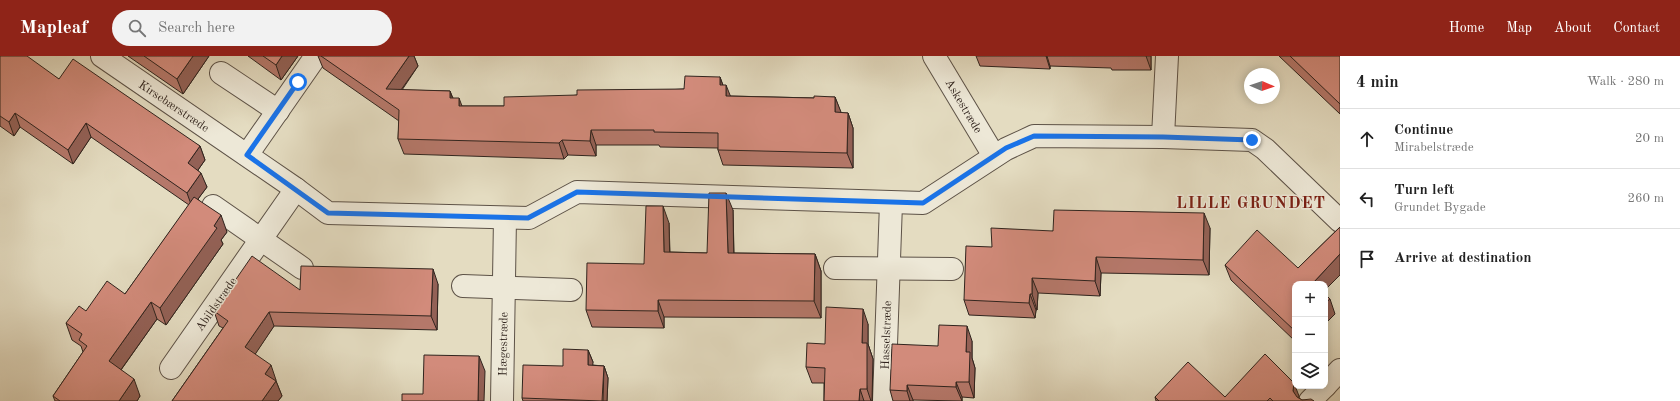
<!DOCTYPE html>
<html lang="en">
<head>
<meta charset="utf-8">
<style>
  body { margin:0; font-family:"Old Standard TT",serif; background:#f2f2f2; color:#222 }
  .controls { position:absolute; right:12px; bottom:12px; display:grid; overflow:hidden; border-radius:8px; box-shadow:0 2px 10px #0003 }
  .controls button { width:36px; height:36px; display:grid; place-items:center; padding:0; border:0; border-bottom:1px solid #e0e0e0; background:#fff; color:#222; font:20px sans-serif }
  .compass { position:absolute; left:1244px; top:12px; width:36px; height:36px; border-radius:50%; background:#fff; box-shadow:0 2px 10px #0003; rotate:92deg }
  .stop { position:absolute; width:12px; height:12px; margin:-9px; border:3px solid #1a73e8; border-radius:50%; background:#fff }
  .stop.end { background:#1a73e8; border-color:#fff; box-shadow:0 1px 4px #0008 }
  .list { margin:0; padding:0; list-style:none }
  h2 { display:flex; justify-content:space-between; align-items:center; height:52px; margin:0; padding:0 16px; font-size:17px }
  h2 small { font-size:13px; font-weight:400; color:#767676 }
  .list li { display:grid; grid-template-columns:26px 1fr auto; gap:12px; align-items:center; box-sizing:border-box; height:60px; padding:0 16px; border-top:1px solid #e0e0e0 }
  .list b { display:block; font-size:15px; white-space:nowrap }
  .list p { margin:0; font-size:13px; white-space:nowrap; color:#767676 }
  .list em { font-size:13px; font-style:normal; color:#767676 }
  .icon { flex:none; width:22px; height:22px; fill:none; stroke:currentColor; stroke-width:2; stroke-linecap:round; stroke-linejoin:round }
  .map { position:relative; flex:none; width:1340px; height:345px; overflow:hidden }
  header { display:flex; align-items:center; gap:24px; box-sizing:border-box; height:56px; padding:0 20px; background:#8f2418; color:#fff }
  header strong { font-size:19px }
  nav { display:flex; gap:22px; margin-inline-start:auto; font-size:14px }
  .search { width:280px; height:36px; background:#f2f2f2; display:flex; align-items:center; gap:10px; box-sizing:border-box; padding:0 14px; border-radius:22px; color:#767676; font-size:15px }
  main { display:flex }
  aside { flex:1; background:#fff }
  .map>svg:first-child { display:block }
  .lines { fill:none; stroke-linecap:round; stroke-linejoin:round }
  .street-casing { stroke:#5d5247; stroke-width:24 }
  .street { stroke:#ede8d7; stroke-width:22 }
  .wall { fill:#b5786a; stroke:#30241e }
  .shaded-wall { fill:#936156; stroke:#30241e }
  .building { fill:#d28b7b; stroke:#30241e }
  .route { stroke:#1a73e8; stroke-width:5 }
  .labels { text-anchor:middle; stroke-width:3; stroke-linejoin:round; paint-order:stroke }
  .street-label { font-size:12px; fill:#30241e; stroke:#ede8d7 }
  .district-label { font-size:16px; font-weight:bold; letter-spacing:1px; fill:#7a1f14; stroke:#ede8d7 }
</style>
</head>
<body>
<header>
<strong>Mapleaf</strong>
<div class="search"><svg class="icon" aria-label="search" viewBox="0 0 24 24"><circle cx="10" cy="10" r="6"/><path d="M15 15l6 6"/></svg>Search here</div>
<nav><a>Home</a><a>Map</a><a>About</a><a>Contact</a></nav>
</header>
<main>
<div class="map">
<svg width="1340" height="345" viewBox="0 0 1340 345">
  <rect width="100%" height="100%" fill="#e4dcc1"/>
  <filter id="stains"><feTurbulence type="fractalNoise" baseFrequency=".005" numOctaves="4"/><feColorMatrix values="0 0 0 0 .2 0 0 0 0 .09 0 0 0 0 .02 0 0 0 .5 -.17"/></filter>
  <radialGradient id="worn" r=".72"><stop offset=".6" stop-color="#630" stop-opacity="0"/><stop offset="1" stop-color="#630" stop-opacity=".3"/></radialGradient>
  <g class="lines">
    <g class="street-casing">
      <g id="street">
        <polyline points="102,0 296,133 328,157 529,162 577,136 923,147 1006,93 1034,80 1163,81 1252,84 1265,93 1340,165"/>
        <polyline points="934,0 994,100"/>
        <polyline points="221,17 278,55"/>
        <polyline points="1163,81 1167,0"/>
        <polyline points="247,99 316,0"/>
        <polyline points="213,150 302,212"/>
        <polyline points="835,212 952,213"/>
        <polyline points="463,230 571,234"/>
        <polyline points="171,312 296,133"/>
        <polyline points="1325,330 1340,314"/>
        <polyline points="502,345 505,162"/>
        <polyline points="884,345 891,147"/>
        <polyline points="1310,345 1325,330"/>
      </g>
    </g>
    <use href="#street" class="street"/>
  </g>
  <g class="wall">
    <polygon points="0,0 59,23 200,90 205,104 198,114 207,131 198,143 227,176 221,184 223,188 166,269 157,263 121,314 140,340 137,345 55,345 53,340 83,296 81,290 72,284 66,267 86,255 125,238 189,149 91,81 73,108 20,71 14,80 0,70"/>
    <polygon points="128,0 209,0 183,38"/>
    <polygon points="248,0 298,0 281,24"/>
    <polygon points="318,0 414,0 418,10 402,34 450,35 453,42 462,50 504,50 577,39 684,33 720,21 723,29 730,40 814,42 835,41 841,57 848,57 853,72 853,112 723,109 718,94 718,92 660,91 659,89 596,89 596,100 568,99 564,103 404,98 398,83 399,65 323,12"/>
    <polygon points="976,0 1151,0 1151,14 1112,14 1111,12 1050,10 1050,13 980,10"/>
    <polygon points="1279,0 1340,0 1340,58"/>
    <polygon points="733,154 734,197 815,198 821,215 821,262 664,261 664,272 592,271 586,254 644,208 669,167 670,196 707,197"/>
    <polygon points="1340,171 1340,219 1325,234 1325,228 1295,228 1295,285 1231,224 1225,209 1298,212"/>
    <polygon points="1210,172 1209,219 1101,217 1100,240 1038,237 1037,254 1036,254 1035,262 969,259 964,244 992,191 1053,175"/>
    <polygon points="438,228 437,274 274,270 255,298 276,324 276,325 282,340 278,345 172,345 223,272 219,270 214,255 300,234"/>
    <polygon points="868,268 868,288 873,303 872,345 824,345 824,327 812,327 806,311 825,288"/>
    <polygon points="972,285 972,302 975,312 974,342 962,341 962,345 913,344 913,345 893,345 890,334 938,290"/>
    <polygon points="588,294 593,306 592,309 604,310 608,322 607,345 523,345 522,342 563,310"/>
    <polygon points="1299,340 1299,342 1302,344 1314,345 1156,345 1155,341 1225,341"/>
  </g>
  <g class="shaded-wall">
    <polygon points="193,0 209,0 183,38 177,23"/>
    <polygon points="282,0 298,0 281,24 276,9"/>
    <polygon points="409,0 414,0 418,10 391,48 386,33"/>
    <polygon points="1046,0 1047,0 1050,10 1050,13"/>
    <polygon points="1146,0 1151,0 1151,14"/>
    <polygon points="720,21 725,36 720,29"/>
    <polygon points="726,29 732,44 726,40"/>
    <polygon points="450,35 455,50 450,42"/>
    <polygon points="835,41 841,56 841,71 835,56"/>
    <polygon points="459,42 465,58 459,50"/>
    <polygon points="15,57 20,71 14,80 9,66"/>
    <polygon points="848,57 853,72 853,112 847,97"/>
    <polygon points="86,67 91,81 73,108 68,94"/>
    <polygon points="591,74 596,89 596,100 590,85"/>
    <polygon points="562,84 568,99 564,103 559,87"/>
    <polygon points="200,90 205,104 193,121 188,107"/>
    <polygon points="201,117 207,131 192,151 187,137"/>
    <polygon points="726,137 733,154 734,214 728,197"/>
    <polygon points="663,150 669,167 670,213 664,196"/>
    <polygon points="1204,157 1210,172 1209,219 1203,204"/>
    <polygon points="221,159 227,176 221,184 223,188 166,269 160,252"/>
    <polygon points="815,198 821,215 821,262 814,245"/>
    <polygon points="1340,198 1340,219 1325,234 1325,228 1313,228 1313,227"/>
    <polygon points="1096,201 1101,217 1100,240 1095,225"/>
    <polygon points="433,213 438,228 437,274 431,260"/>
    <polygon points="1032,222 1038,237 1037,254 1032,238"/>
    <polygon points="1030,238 1036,254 1035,262 1029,247"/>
    <polygon points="1330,243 1335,258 1325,268 1325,247"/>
    <polygon points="658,244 664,261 664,272 658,255"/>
    <polygon points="151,246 157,263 115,322 109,305"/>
    <polygon points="863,253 868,268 868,288 873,303 872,345 871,345 867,333 862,287"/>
    <polygon points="269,256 274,270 250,306 245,291"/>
    <polygon points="967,270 972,285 972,302 975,312 974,342 969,326 966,296"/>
    <polygon points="588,294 593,306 592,321 588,309"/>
    <polygon points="479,300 485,315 484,345 478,345"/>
    <polygon points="271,309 276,324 271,333 265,318"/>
    <polygon points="604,310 608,322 607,345 603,345"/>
    <polygon points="134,323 140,340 137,345 119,345"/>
    <polygon points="276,325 282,340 278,345 262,345"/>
    <polygon points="956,326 962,341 962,345 956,331"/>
    <polygon points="1294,327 1299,340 1298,345 1293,335"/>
    <polygon points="907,329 913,344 913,345 910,345 907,335"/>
    <polygon points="860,333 864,345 859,345"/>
  </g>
  <g class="building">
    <polygon points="0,0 27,0 59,23 73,3 121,36 200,90 188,107 201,117 187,137 86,67 68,94 15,57 9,66 0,60"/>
    <polygon points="144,0 193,0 177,23"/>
    <polygon points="263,0 282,0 276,9"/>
    <polygon points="321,0 409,0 386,33 450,35 450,42 459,42 459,50 504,50 504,41 577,39 577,34 684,33 685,20 720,21 720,29 726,29 726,40 814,42 814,40 835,41 835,56 848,57 847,97 718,94 718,77 654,76 654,74 591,74 590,85 562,84 559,87 398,83 399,54"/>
    <polygon points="1290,0 1340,0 1340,48"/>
    <polygon points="709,137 726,137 728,197 815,198 814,245 658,244 658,255 586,254 587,207 644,208 646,150 663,150 664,196 707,197"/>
    <polygon points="194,141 221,159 214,170 217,172 160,252 151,246 109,305 134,323 119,345 60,345 53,340 87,290 79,284 82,278 66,267 79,250 86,255 107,225 125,238"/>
    <polygon points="1054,154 1204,157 1203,204 1096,201 1095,225 1032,222 1032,238 1030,238 1029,247 964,244 966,190 992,191 991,172 1053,175"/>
    <polygon points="1340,171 1340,198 1313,227 1314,228 1295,228 1295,275 1225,209 1257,174 1298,212"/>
    <polygon points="252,200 300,234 301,210 433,213 431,260 269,256 245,291 271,309 265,318 276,325 262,345 172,345 228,265 214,255"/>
    <polygon points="1325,238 1330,243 1325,247"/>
    <polygon points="826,251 863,253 862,287 867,287 867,333 860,333 859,345 824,345 825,312 806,311 807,287 825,288"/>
    <polygon points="939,269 967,270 966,296 970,296 969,326 956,326 956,331 907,329 907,335 890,334 892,288 938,290"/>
    <polygon points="563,293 588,294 588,309 604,310 602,345 522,342 523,309 563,310"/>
    <polygon points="1265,298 1294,327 1293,335 1297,341 1302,344 1311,343 1314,345 1273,345 1270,342 1267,345 1159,345 1155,341 1188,306 1225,341"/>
    <polygon points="424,299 479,300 478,345 402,345 402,338 423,338"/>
  </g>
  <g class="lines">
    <polyline class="route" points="298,26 247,99 328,157 528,162 577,136 923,147 1006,92 1034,80 1163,81 1252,84"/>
  </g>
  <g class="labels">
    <g class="street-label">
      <text transform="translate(174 50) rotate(34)" y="4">Kirsebærstræde</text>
      <text transform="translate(964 50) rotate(59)" y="4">Askestræde</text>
      <text transform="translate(216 248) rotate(-55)" y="4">Abildstræde</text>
      <text transform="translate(886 279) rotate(-88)" y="4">Hasselstræde</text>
      <text transform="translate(503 288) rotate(-89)" y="4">Hægestræde</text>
    </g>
    <g class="district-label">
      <text x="1251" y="152">LILLE GRUNDET</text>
    </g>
  </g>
  <rect width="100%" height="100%" filter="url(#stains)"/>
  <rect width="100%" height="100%" fill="url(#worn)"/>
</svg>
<div class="controls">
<button>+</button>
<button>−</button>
<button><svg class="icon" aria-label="layers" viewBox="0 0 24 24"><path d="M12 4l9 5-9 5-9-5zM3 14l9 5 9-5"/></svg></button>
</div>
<svg class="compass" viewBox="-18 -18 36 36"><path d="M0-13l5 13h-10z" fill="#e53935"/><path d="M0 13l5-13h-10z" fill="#767676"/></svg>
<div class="stop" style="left:298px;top:26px"></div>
<div class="stop end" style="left:1252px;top:84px"></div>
</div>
<aside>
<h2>4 min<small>Walk · 280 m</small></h2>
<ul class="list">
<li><svg class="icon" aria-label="ahead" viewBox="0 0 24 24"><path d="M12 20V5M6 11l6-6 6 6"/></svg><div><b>Continue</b><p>Mirabelstræde</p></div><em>20 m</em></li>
<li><svg class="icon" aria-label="left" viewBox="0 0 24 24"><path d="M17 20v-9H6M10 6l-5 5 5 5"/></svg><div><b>Turn left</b><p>Grundet Bygade</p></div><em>260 m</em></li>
<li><svg class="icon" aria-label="arrive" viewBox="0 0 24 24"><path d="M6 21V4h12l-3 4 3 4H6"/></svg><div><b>Arrive at destination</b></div></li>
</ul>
</aside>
</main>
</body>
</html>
